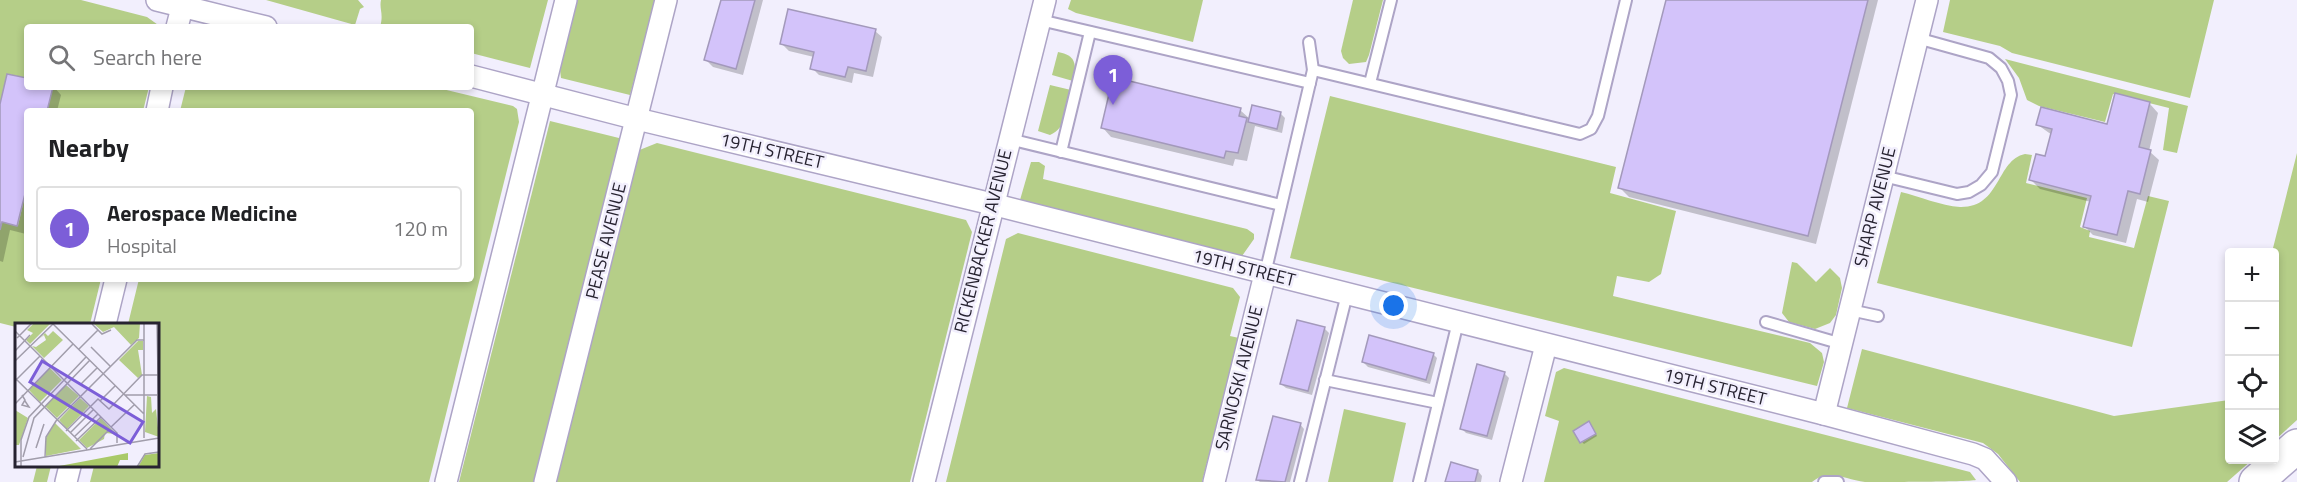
<!DOCTYPE html>
<html lang="en">
<head>
<meta charset="utf-8">
<style>
  body { margin:0; font-family:"Titillium Web",sans-serif; background:#f2f2f2; color:#202124 }
  .controls { position:absolute; right:18px; bottom:18px; display:grid; overflow:hidden; border-radius:6px; box-shadow:0 3px 9px #0003 }
  .controls button { width:54px; height:54px; display:grid; place-items:center; padding:0; border:0; border-bottom:2px solid #e0e0e0; background:#fff; color:#202124; font:30px sans-serif }
  .you { position:absolute; left:1394px; top:306px; width:21px; height:21px; margin:-15px; border:4px solid #fff; border-radius:50%; background:#1a73e8; box-shadow:0 0 0 9px #1a73e833 }
  .badge { display:grid; place-items:center; width:39px; height:39px; border-radius:50%; background:#7c5ed8; color:#fff; font-size:20px; font-weight:700 }
  .pin { position:absolute; translate:-50% -50px; filter:drop-shadow(0 2px 3px #0008) }
  .pin::after { content:''; position:absolute; top:32px; width:21px; height:18px; background:inherit; clip-path:polygon(0 0,100% 0,50% 100%) }
  .list { margin:0; padding:0; list-style:none }
  h2 { display:flex; justify-content:space-between; align-items:center; height:78px; margin:0; padding:0 24px; font-size:26px }
  h2 small { font-size:20px; font-weight:400; color:#757577 }
  .list li { display:grid; grid-template-columns:39px 1fr auto; gap:18px; align-items:center; box-sizing:border-box; height:84px; margin:0 12px 12px; padding:0 12px; border:2px solid #e0e0e0; border-radius:6px }
  .list b { display:block; font-size:22px; white-space:nowrap }
  .list p { margin:0; font-size:20px; white-space:nowrap; color:#757577 }
  .list em { font-size:20px; font-style:normal; color:#757577 }
  .icon { flex:none; width:33px; height:33px; fill:none; stroke:currentColor; stroke-width:2; stroke-linecap:round; stroke-linejoin:round }
  .map { position:relative; flex:none; width:2297px; height:482px; overflow:hidden }
  .search { position:absolute; background:#fff; box-shadow:0 3px 9px #0003; left:24px; top:24px; width:450px; height:66px; display:flex; align-items:center; gap:15px; box-sizing:border-box; padding:0 21px; border-radius:6px; color:#757577; font-size:22px }
  .panel { position:absolute; background:#fff; box-shadow:0 3px 9px #0003; left:24px; top:108px; width:450px; height:174px; border-radius:6px }
  .map>svg:first-child { display:block }
  .green { fill:#b5ce88; fill-rule:evenodd }
  .shadow { fill:#0003 }
  .building { fill:#d3c3fa; stroke:#a399bb; stroke-width:1.5 }
  .lines { fill:none; stroke-linecap:round; stroke-linejoin:round }
  .lane-casing { stroke:#ada4c6; stroke-width:14 }
  .street-casing { stroke:#ada4c6; stroke-width:24 }
  .primary-casing { stroke:#ada4c6; stroke-width:36 }
  .lane { stroke:#fff; stroke-width:10 }
  .street { stroke:#fff; stroke-width:21 }
  .primary { stroke:#fff; stroke-width:33 }
  .labels { text-anchor:middle; stroke-width:5; stroke-linejoin:round; paint-order:stroke }
  .street-label { font-size:18px; fill:#272331; stroke:#f2effd }
  .inset-road { fill:none; stroke:#a19dab; stroke-width:1.5 }
  .view { fill:#7c5ed8; fill-opacity:0.15; stroke:#7c5ed8; stroke-width:3 }
  .inset-edge { fill:none; stroke:#272331; stroke-width:3 }
</style>
</head>
<body>
<div class="map">
<svg width="2297" height="482" viewBox="0 0 2297 482">
  <rect width="100%" height="100%" fill="#f2effd"/>
  <g class="green">
    <polygon points="0,0 81,0 147,17 161,27 27,27 27,78 7,74 0,104"/>
    <polygon points="266,0 358,0 364,7 360,9 355,25"/>
    <path d="M381 0H548L530 68 471 53V27H380C384 14 379 9 381 0Z"/>
    <polygon points="577,0 656,0 630,95 561,78 560,70"/>
    <polygon points="1071,0 1203,0 1193,42 1076,13 1068,9"/>
    <polygon points="1353,0 1383,0 1369,55 1366,62 1349,64 1343,58 1341,51"/>
    <polygon points="1950,0 2214,0 2190,98 2012,53 2000,46 1943,32"/>
    <path d="M1058 52C1076 55 1077 65 1073 81L1052 75Z"/>
    <polygon points="2005,59 2188,106 2177,153 2163,150 2169,108 2113,94 2105,122 2039,106 2027,100 2019,78"/>
    <path d="M1050 85 1071 90C1067 107 1067 128 1050 135L1038 131Z"/>
    <polygon points="53,87 149,87 143,111 47,111"/>
    <polygon points="186,87 434,87 513,106 517,109 519,122 429,482 90,482 94,466 158,466 158,324 128,324 139,279 471,279 471,111 180,111"/>
    <polygon points="1330,96 1616,167 1610,193 1676,211 1661,274 1649,282 1617,276 1613,296 1810,343 1822,353 1824,362 1817,386 1290,258"/>
    <polygon points="550,121 619,138 619,148 535,482 459,482"/>
    <polygon points="657,143 966,220 972,232 910,482 556,482 637,151"/>
    <polygon points="2297,153 2297,420 2275,440 2274,252 2272,252"/>
    <path d="M2025 154 2032 155 2026 183 2087 198 2080 227 2090 231 2089 237 2134 248 2148 196 2169 201 2132 347 1877 283 1901 192C1919 196 1941 206 1960 207 2001 208 1996 160 2025 154Z"/>
    <polygon points="1031,162 1039,162 1045,166 1043,179 1247,229 1254,234 1254,239 1242,256 1235,257 1022,203 1020,200"/>
    <polygon points="27,186 27,279 101,279 90,324 16,324 16,327 0,323 0,230 2,222 18,226"/>
    <polygon points="1018,233 1233,288 1240,297 1230,336 1239,338 1202,482 946,482 1006,239"/>
    <polygon points="1792,262 1797,263 1816,282 1830,268 1840,278 1842,288 1836,315 1830,323 1815,329 1789,322 1782,313"/>
    <polygon points="1862,349 2114,416 2229,400 2230,460 2252,460 2227,482 2020,482 1998,454 1983,443 1847,408"/>
    <path d="M1564 368 1970 472 1976 480C1966 482 1880 482 1865 482 1845 480 1830 468 1812 482H1544L1559 421 1545 416 1556 372ZM1589 422 1596 434 1581 443 1574 431Z"/>
    <polygon points="1344,409 1406,423 1393,482 1328,482"/>
    <polygon points="37,466 51,466 47,482 33,482"/>
  </g>
  <g class="shadow">
    <polygon points="722,0 763,0 743,75 713,67 706,60"/>
    <polygon points="1667,0 1878,0 1816,244 1629,197 1620,188"/>
    <polygon points="875,31 882,37 873,77 854,73 852,83 819,75 812,68 814,57 789,51 782,44"/>
    <polygon points="27,80 27,87 54,87 61,95 57,111 27,111 27,230 26,234 10,230 3,262 0,261 0,111"/>
    <polygon points="2150,104 2158,113 2149,151 2159,160 2148,202 2137,199 2126,243 2093,235 2084,226 2091,202 2040,189 2031,180 2046,158 2052,135 2038,125 2108,126"/>
    <polygon points="1253,107 1281,114 1285,118 1282,133 1255,126 1247,161 1235,159 1233,166 1111,137 1103,128 1240,110 1250,119"/>
    <polygon points="1324,328 1329,333 1312,395 1286,388 1281,384"/>
    <polygon points="1433,354 1437,358 1430,384 1368,367 1363,362"/>
    <polygon points="1504,373 1509,378 1492,440 1466,433 1461,428"/>
    <polygon points="1300,424 1304,429 1290,482 1260,482 1257,480"/>
    <polygon points="1591,425 1597,436 1584,444 1582,442"/>
    <polygon points="1478,471 1482,476 1481,482 1447,482"/>
  </g>
  <g class="building">
    <polygon points="721,0 755,0 736,69 704,60"/>
    <polygon points="1666,0 1868,0 1808,236 1618,188"/>
    <polygon points="788,9 876,29 866,71 848,67 845,77 810,69 814,52 780,44"/>
    <polygon points="7,74 27,78 27,87 53,87 47,111 27,111 27,186 17,226 2,222 0,230 0,104"/>
    <polygon points="1113,77 1241,108 1239,116 1247,118 1238,153 1226,151 1224,158 1101,128"/>
    <polygon points="2115,93 2150,102 2139,147 2151,150 2140,194 2128,191 2117,235 2083,227 2091,196 2029,180 2036,154 2045,156 2052,129 2036,125 2041,107 2107,124"/>
    <polygon points="1252,105 1281,112 1277,129 1248,122"/>
    <polygon points="1297,320 1325,327 1308,391 1280,384"/>
    <polygon points="1369,335 1434,353 1426,380 1362,362"/>
    <polygon points="1477,364 1505,372 1487,436 1460,429"/>
    <polygon points="1273,416 1301,423 1285,482 1256,480"/>
    <polygon points="1589,421 1596,434 1580,443 1573,431"/>
    <polygon points="1451,462 1478,470 1475,482 1445,482"/>
  </g>
  <g class="lines">
    <g class="lane-casing">
      <g id="lane">
        <polyline points="1040,20 1310,83"/>
        <polyline points="1309,42 1313,70"/>
        <polyline points="1370,83 1391,0"/>
        <polyline points="1009,139 1281,205"/>
        <polyline points="1061,152 1090,32"/>
        <polyline points="1883,176 1957,194 1969,192 1981,185 1992,172 2011,95 2008,81 2001,68 1989,58 1917,38"/>
        <polyline points="1265,274 1313,70 1580,134 1591,129 1598,116 1626,0"/>
        <polyline points="1850,310 1878,316"/>
        <polyline points="1766,322 1842,344"/>
        <polyline points="1325,380 1438,403"/>
        <polyline points="1300,482 1347,294"/>
        <polyline points="1419,482 1458,322"/>
        <polyline points="1824,482 1838,482"/>
      </g>
    </g>
    <g class="street-casing">
      <g id="street">
        <polyline points="157,0 266,27"/>
        <polyline points="177,27 184,0"/>
        <polyline points="471,76 637,119 992,204 1824,414 1973,454 1985,459 2006,482"/>
        <polyline points="157,111 162,87"/>
        <polyline points="105,324 116,279"/>
        <polyline points="1824,414 1927,0"/>
        <polyline points="66,482 70,466"/>
        <polyline points="446,482 566,0"/>
        <polyline points="545,482 666,0"/>
        <polyline points="924,482 1045,0"/>
        <polyline points="1214,482 1265,274"/>
        <polyline points="1511,482 1546,345"/>
      </g>
    </g>
    <g class="primary-casing">
      <polyline id="primary" points="2256,482 2297,446"/>
    </g>
    <use href="#lane" class="lane"/>
    <use href="#street" class="street"/>
    <use href="#primary" class="primary"/>
  </g>
  <g class="labels">
    <g class="street-label">
      <text transform="translate(772 151) rotate(13)" y="6">19TH STREET</text>
      <text transform="translate(1875 207) rotate(-76)" y="6">SHARP AVENUE</text>
      <text transform="translate(606 241) rotate(-76)" y="6">PEASE AVENUE</text>
      <text transform="translate(983 241) rotate(-76)" y="6">RICKENBACKER AVENUE</text>
      <text transform="translate(1244 268) rotate(14)" y="6">19TH STREET</text>
      <text transform="translate(1239 378) rotate(-76)" y="6">SARNOSKI AVENUE</text>
      <text transform="translate(1715 387) rotate(14)" y="6">19TH STREET</text>
    </g>
  </g>
  <g transform="translate(15 323)">
    <rect width="144" height="144" fill="#f2effd"/>
    <path d="M19 0H36L15 21 11 17 18 10 12 7ZM125 0 124 15 116 22 99 4 88 9 79 1ZM38 8 48 17 29 35 17 23 21 24 31 17 29 12 24 16 30 10 33 13ZM123 18H128V27H123L127 52 123 55 104 37ZM35 45 47 57 25 79 14 67ZM51 62 64 73 42 95 30 83ZM132 73 136 74 137 90 141 86 144 114 130 109ZM65 75 74 83 52 106 44 97ZM0 87 13 95 4 122H0ZM86 95 101 111 90 110 89 116 72 125 64 117ZM40 100 66 126 31 133V115Z" fill="#b5ce88"/>
    <path d="M113 130V137H105L102 144H39ZM144 130V144H123L130 132Z" fill="#a9c969"/>
    <path class="inset-road" d="M37 0 129 91M129 0V115M142 0 144 105M77 1 87 11 96 7M0 8 102 110V120M2 15 17 0M76 24 95 43M64 26 83 7M0 28 15 12M0 38 38 1M0 55 72 126M0 58 25 33M66 61 82 45M7 72 10 77 7 82 14 84 10 78M110 72H142M85 78 100 63M0 81 58 21M96 104 119 82M51 108 83 76 94 86 127 52H144M55 110 79 86M59 114 83 91M61 118 86 94M21 125 29 101M75 126 94 107 102 112M8 134 19 95 75 37M30 134 31 114 41 98 122 17H129M0 139 144 115M6 144V117L14 94 71 34M122 144 130 131 144 129"/>
    <path class="view" d="M27 38 128 99 115 120 15 59Z"/>
    <rect width="144" height="144" class="inset-edge"/>
  </g>
</svg>
<div class="controls">
<button>+</button>
<button>−</button>
<button><svg class="icon" aria-label="locate" viewBox="0 0 24 24"><circle cx="12" cy="12" r="6"/><path d="M12 2v4M12 18v4M2 12h4M18 12h4"/></svg></button>
<button><svg class="icon" aria-label="layers" viewBox="0 0 24 24"><path d="M12 4l9 5-9 5-9-5zM3 14l9 5 9-5"/></svg></button>
</div>
<div class="you"></div>
<div class="pin badge" style="left:1113px;top:105px">1</div>
<div class="search"><svg class="icon" aria-label="search" viewBox="0 0 24 24"><circle cx="10" cy="10" r="6"/><path d="M15 15l6 6"/></svg>Search here</div>
<section class="panel">
<h2>Nearby<small></small></h2>
<ul class="list">
<li><span class="badge">1</span><div><b>Aerospace Medicine</b><p>Hospital</p></div><em>120 m</em></li>
</ul>
</section>
</div>
</body>
</html>
